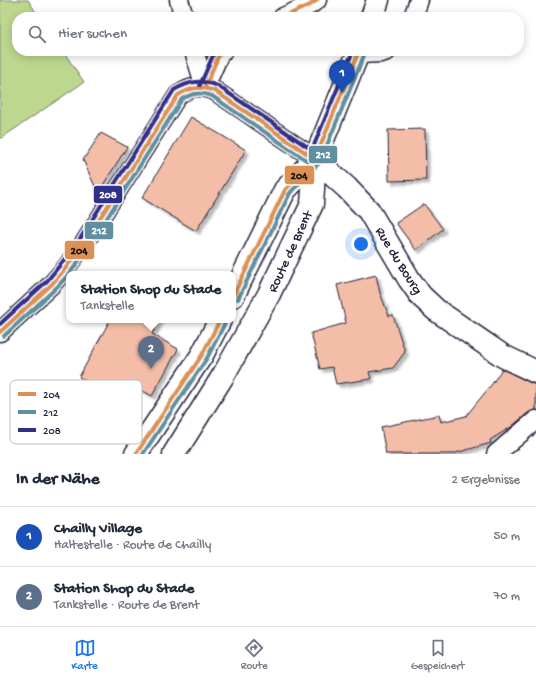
<!DOCTYPE html>
<html lang="de">
<head>
<meta charset="utf-8">
<style>
  body { margin:0; font-family:"Gochi Hand",sans-serif; background:#f6f6f7; color:#1f2937 }
  .you { position:absolute; left:361px; top:244px; width:14px; height:14px; margin:-10px; border:3px solid #fff; border-radius:50%; background:#1a73e8; box-shadow:0 0 0 6px #1a73e833 }
  .badge { display:grid; place-items:center; width:26px; height:26px; border-radius:50%; background:#1a73e8; color:#fff; font-size:13px; font-weight:700 }
  .pin { position:absolute; translate:-50% -33px; filter:drop-shadow(0 1px 2px #0008) }
  .pin::after { content:''; position:absolute; top:21px; width:14px; height:12px; background:inherit; clip-path:polygon(0 0,100% 0,50% 100%) }
  .popup { position:absolute; left:66px; top:271px; width:170px; height:52px; box-sizing:border-box; display:grid; place-content:center; border-radius:8px; background:#fff; filter:drop-shadow(0 1px 3px #0005); font-size:13px; white-space:nowrap; color:#747a83 }
  .popup b { font-size:15px; color:#1f2937 }
  .popup::after { content:''; position:absolute; left:50%; top:100%; margin-left:-8px; border:8px solid transparent; border-top-color:#fff }
  .list { margin:0; padding:0; list-style:none }
  h2 { display:flex; justify-content:space-between; align-items:center; height:52px; margin:0; padding:0 16px; font-size:17px }
  h2 small { font-size:13px; font-weight:400; color:#747a83 }
  .list li { display:grid; grid-template-columns:26px 1fr auto; gap:12px; align-items:center; box-sizing:border-box; height:60px; padding:0 16px; border-top:1px solid #e0e1e3 }
  .list b { display:block; font-size:15px; white-space:nowrap }
  .list p { margin:0; font-size:13px; white-space:nowrap; color:#747a83 }
  .list em { font-size:13px; font-style:normal; color:#747a83 }
  .icon { flex:none; width:22px; height:22px; fill:none; stroke:currentColor; stroke-width:2; stroke-linecap:round; stroke-linejoin:round }
  .map { position:relative; flex:none; width:536px; height:454px; overflow:hidden }
  .search { position:absolute; background:#fff; box-shadow:0 2px 10px #0003; left:12px; right:12px; top:12px; height:44px; display:flex; align-items:center; gap:10px; box-sizing:border-box; padding:0 14px; border-radius:16px; color:#747a83; font-size:15px }
  .sheet { height:172px; background:#fff }
  nav { display:flex; justify-content:space-around; align-items:center; box-sizing:border-box; height:56px; border-top:1px solid #e0e1e3; background:#fff; font-size:11px; color:#747a83 }
  nav a { display:grid; justify-items:center; gap:2px }
  nav .on { color:#1a73e8 }
  .map>svg:first-child { display:block }
  .green { fill:#bdd78e; stroke:#707c64 }
  .building { fill:#f4bda7; stroke:#22223b; filter:url(#shadow) }
  .lines { fill:none; stroke-linecap:round; stroke-linejoin:round }
  .street-casing { stroke:#22223b; stroke-width:21 }
  .secondary-casing { stroke:#22223b; stroke-width:25 }
  .street { stroke:#fff; stroke-width:18 }
  .secondary { stroke:#fff; stroke-width:22 }
  .bus-1-casing { stroke:#fff; stroke-width:7 }
  .bus-2-casing { stroke:#fff; stroke-width:7 }
  .bus-3-casing { stroke:#fff; stroke-width:7 }
  .bus-1 { stroke:#db9154; stroke-width:4 }
  .bus-2 { stroke:#608fa0; stroke-width:4 }
  .bus-3 { stroke:#302f8a; stroke-width:4 }
  .labels { text-anchor:middle; stroke-width:3; stroke-linejoin:round; paint-order:stroke }
  .street-label { font-size:14px; fill:#22223b; stroke:#fff }
  .key { fill:#fff; stroke:#bdbdc4; stroke-width:1 }
  .key-label { font-size:11px; fill:#22223b }
  .line-badge { stroke:#fff; stroke-width:1.5 }
  .badge-label { font-size:11px; text-anchor:middle; font-weight:bold; fill:#fff }
  .pale-badge-label { font-size:11px; text-anchor:middle; font-weight:bold; fill:#111 }
</style>
</head>
<body>
<div class="map">
<svg width="536" height="454" viewBox="0 0 536 454">
  <defs>
    <filter id="shadow"><feDropShadow dx="3.5" dy="3.5" stdDeviation="1" flood-color="#0004"/></filter>
  </defs>
  <rect width="100%" height="100%" fill="#fff"/>
  <filter id="ink" filterUnits="userSpaceOnUse"><feTurbulence type="fractalNoise" baseFrequency=".025" numOctaves="2"/><feDisplacementMap in="SourceGraphic" scale="8" xChannelSelector="R" yChannelSelector="G"/><feConvolveMatrix kernelMatrix="1 2 1 2 8 2 1 2 1" color-interpolation-filters="sRGB"/></filter>
  <g filter="url(#ink)">
    <polygon class="green" points="0,0 28,0 39,17 17,17 17,51 63,51 84,82 0,139"/>
    <g class="building">
      <polygon points="191,117 246,150 196,231 142,198"/>
      <polygon points="425,129 426,180 389,181 388,130"/>
      <polygon points="101,133 127,147 98,193 83,160"/>
      <polygon points="424,204 443,229 416,250 396,223"/>
      <polygon points="376,275 380,293 389,316 393,315 405,352 393,368 369,372 371,379 336,384 332,367 320,369 311,333 346,323 337,285"/>
      <polygon points="110,320 160,320 152,334 178,349 152,396 131,384 122,401 79,377"/>
      <polygon points="502,369 531,383 536,385 536,410 529,412 511,427 490,440 491,443 452,454 386,454 381,427 439,415 441,422 466,416 492,384"/>
    </g>
    <g class="lines">
      <g class="street-casing">
        <g id="street">
          <polyline points="179,0 184,17"/>
          <polyline points="283,17 310,5 317,0"/>
          <polyline points="413,17 419,0"/>
          <polyline points="194,51 205,87"/>
          <polyline points="358,54 381,53 387,51"/>
          <polyline points="205,87 219,55 223,51"/>
          <path d="M0 332 51 285 65 269 83 245 178 95C192 86 200 85 215 91L315 159"/>
          <polyline points="496,454 536,420"/>
        </g>
      </g>
      <g class="secondary-casing">
        <g id="secondary">
          <polyline points="372,17 378,0"/>
          <polyline points="315,159 347,188 369,211 409,279 421,296 436,310 503,356 536,372"/>
          <polyline points="233,296 285,190 315,159"/>
          <polyline points="136,454 202,355 220,320"/>
          <polyline points="174,454 223,376 269,294 312,204 315,159 359,51"/>
        </g>
      </g>
      <use href="#street" class="street"/>
      <use href="#secondary" class="secondary"/>
      <g class="bus-1-casing">
        <g id="bus-1">
          <polyline points="283,17 310,5 317,0"/>
          <polyline points="205,87 219,55 223,51"/>
          <polyline points="233,296 285,190 315,159 359,51"/>
          <path d="M0 332 51 285 65 269 83 245 178 95C192 87 200 86 215 91L315 159"/>
          <polyline points="136,454 202,355 220,320"/>
        </g>
      </g>
      <g class="bus-2-casing">
        <g id="bus-2">
          <polyline points="238,299 290,193 320,162 365,53"/>
          <path d="M4 336 55 289 70 273 88 248 182 99C193 93 201 92 212 96L312 164"/>
          <polyline points="143,454 207,358 225,323"/>
        </g>
      </g>
      <g class="bus-3-casing">
        <g id="bus-3">
          <polyline points="200,85 215,51"/>
          <path d="M0 324 47 281 60 265 78 242 174 90C190 81 200 79 218 86L312 150 353 51"/>
        </g>
      </g>
      <use href="#bus-1" class="bus-1"/>
      <use href="#bus-2" class="bus-2"/>
      <use href="#bus-3" class="bus-3"/>
    </g>
  </g>
  <g class="labels">
    <g class="street-label">
      <text transform="translate(289 251) rotate(-65)" y="5">Route de Brent</text>
      <text transform="translate(400 260) rotate(58)" y="5">Rue du Bourg</text>
    </g>
  </g>
  <rect x="10" y="380" width="132" height="64" rx="6" class="key"/>
  <rect x="18" y="392" width="18" height="4" fill="#db9154"/>
  <rect x="18" y="410" width="18" height="4" fill="#608fa0"/>
  <rect x="18" y="428" width="18" height="4" fill="#302f8a"/>
  <g class="key-label">
    <text x="43" y="398">204</text>
    <text x="43" y="416">212</text>
    <text x="43" y="434">208</text>
  </g>
  <g class="line-badge">
    <rect x="308" y="145" width="30" height="19" rx="4" fill="#608fa0"/>
    <rect x="284" y="165" width="31" height="20" rx="4" fill="#db9154"/>
    <rect x="93" y="185" width="30" height="19" rx="4" fill="#302f8a"/>
    <rect x="84" y="221" width="30" height="19" rx="4" fill="#608fa0"/>
    <rect x="64" y="240" width="31" height="20" rx="4" fill="#db9154"/>
  </g>
  <g class="badge-label">
    <text x="323" y="158">212</text>
    <text x="108" y="198">208</text>
    <text x="99" y="234">212</text>
  </g>
  <g class="pale-badge-label">
    <text x="299" y="179">204</text>
    <text x="79" y="254">204</text>
  </g>
</svg>
<div class="you"></div>
<div class="pin badge" style="left:342px;top:93px;background:#1a4fb4">1</div>
<div class="pin badge" style="left:151px;top:369px;background:#5c6f8a">2</div>
<div class="popup"><b>Station Shop du Stade</b>Tankstelle</div>
<div class="search"><svg class="icon" aria-label="search" viewBox="0 0 24 24"><circle cx="10" cy="10" r="6"/><path d="M15 15l6 6"/></svg>Hier suchen</div>
</div>
<section class="sheet">
<h2>In der Nähe<small>2 Ergebnisse</small></h2>
<ul class="list">
<li><span class="badge" style="background:#1a4fb4">1</span><div><b>Chailly Village</b><p>Haltestelle · Route de Chailly</p></div><em>50 m</em></li>
<li><span class="badge" style="background:#5c6f8a">2</span><div><b>Station Shop du Stade</b><p>Tankstelle · Route de Brent</p></div><em>70 m</em></li>
</ul>
</section>
<nav>
<a class="on"><svg class="icon" aria-label="map" viewBox="0 0 24 24"><path d="M3 6l6-2 6 2 6-2v14l-6 2-6-2-6 2zM9 4v14M15 6v14"/></svg>Karte</a>
<a><svg class="icon" aria-label="directions" viewBox="0 0 24 24"><path d="M12 3l9 9-9 9-9-9zM9 14v-3h6M13 9l2 2-2 2"/></svg>Route</a>
<a><svg class="icon" aria-label="saved" viewBox="0 0 24 24"><path d="M7 4h10v16l-5-4-5 4z"/></svg>Gespeichert</a>
</nav>
</body>
</html>
